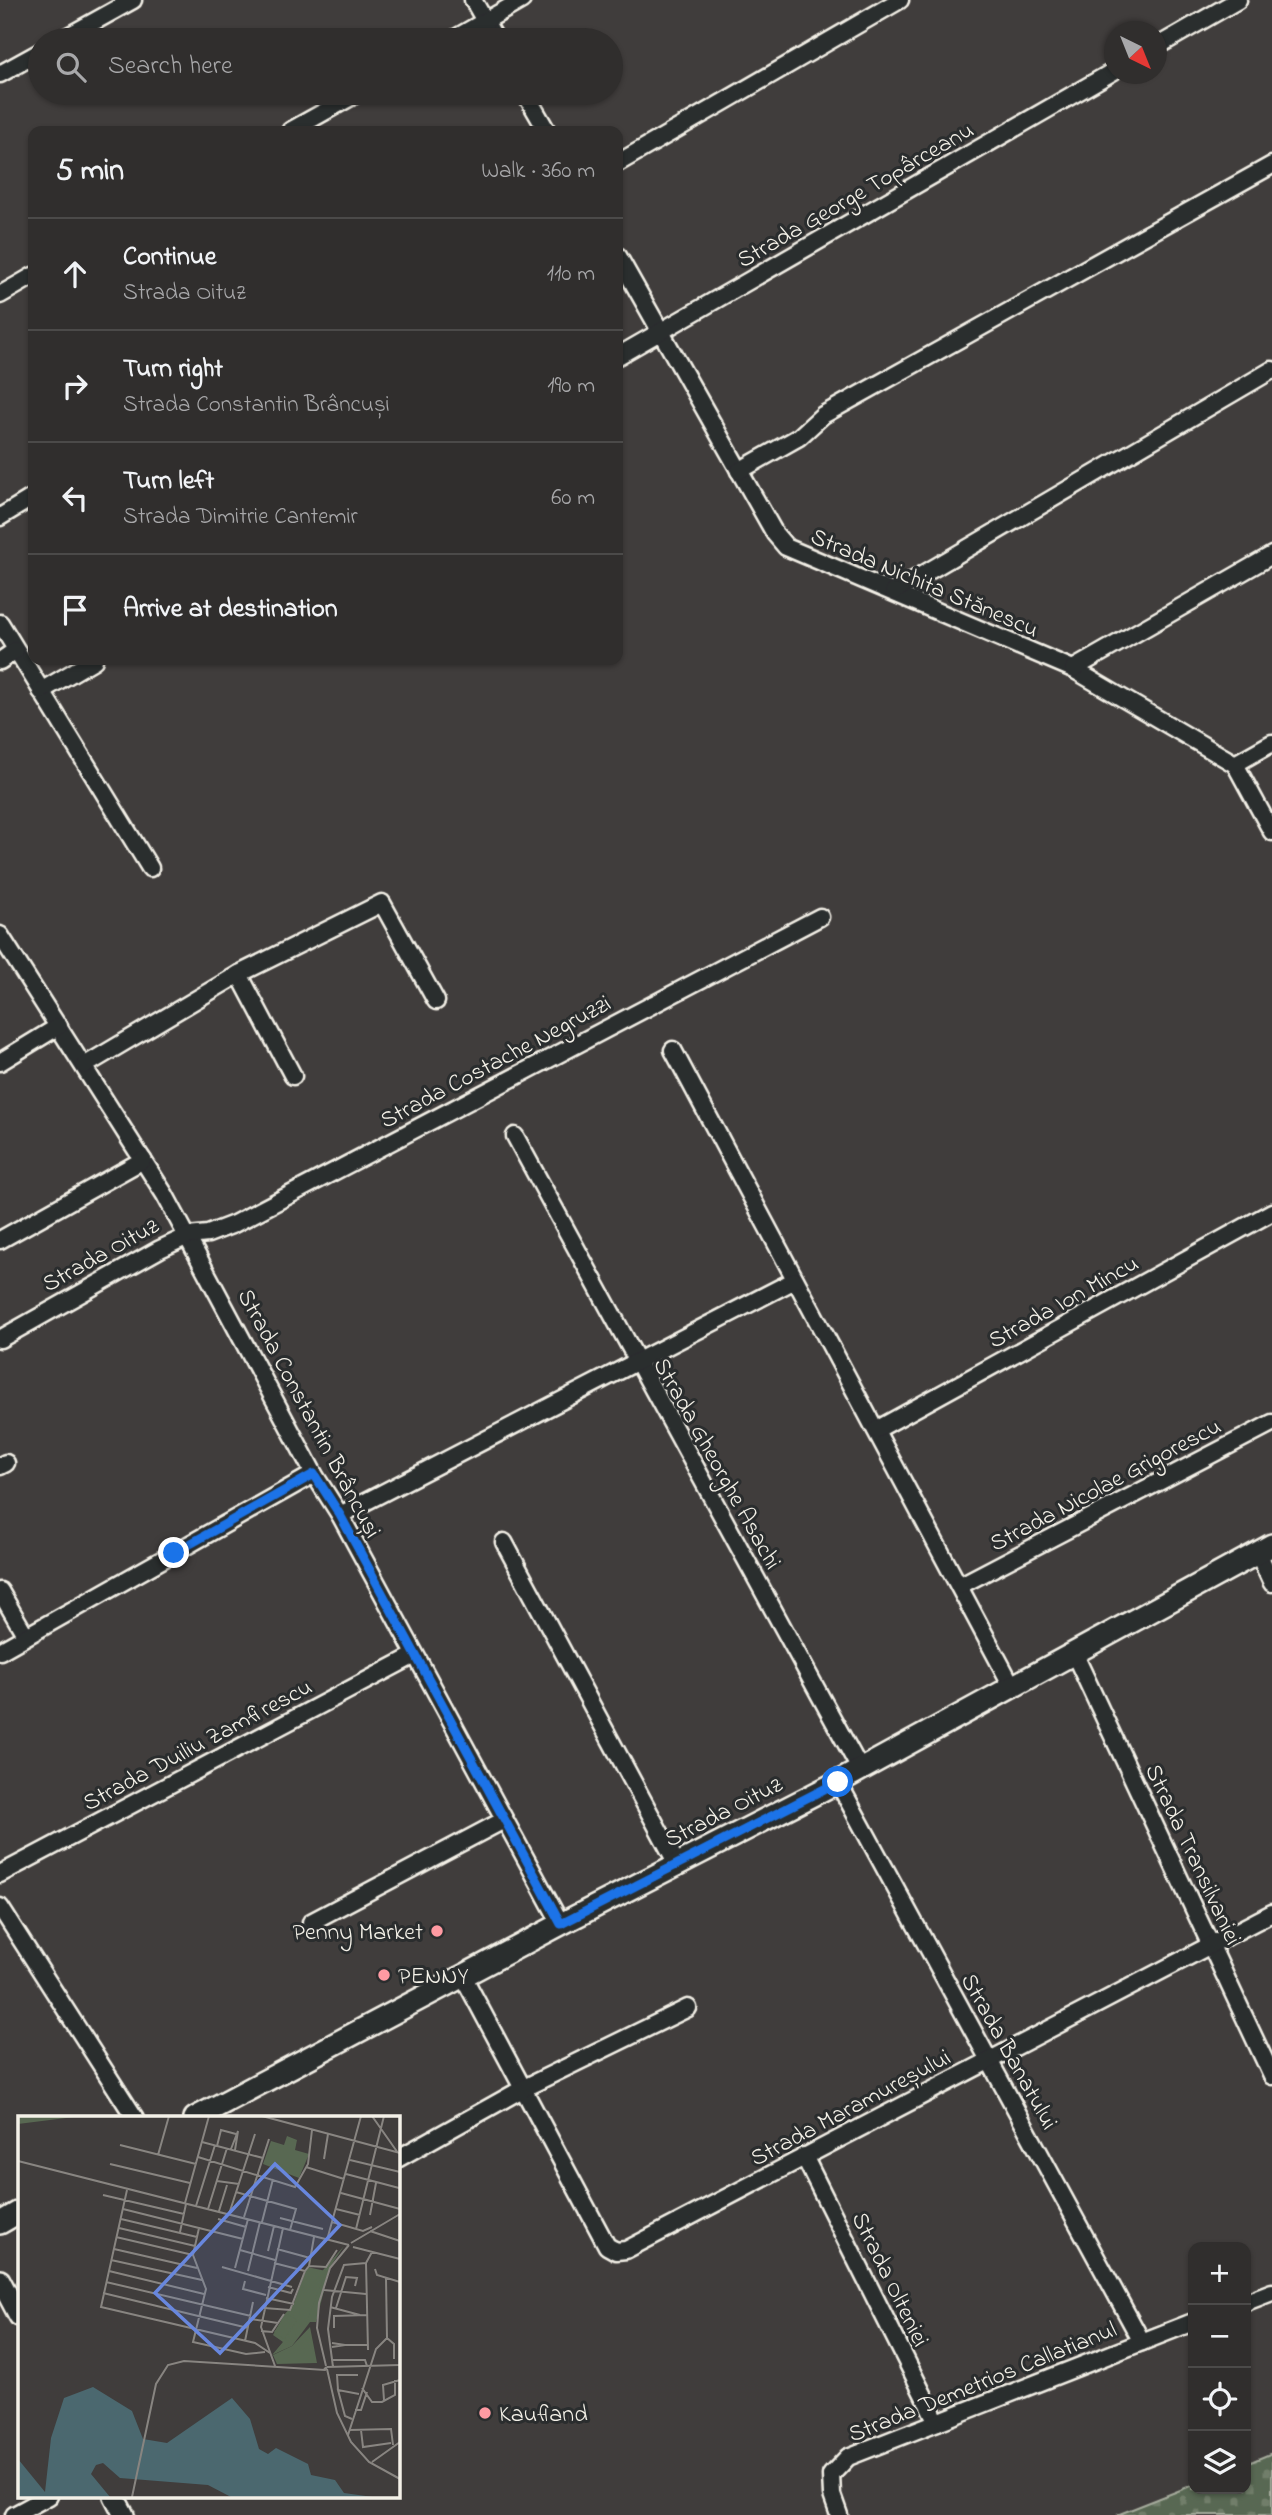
<!DOCTYPE html>
<html lang="en">
<head>
<meta charset="utf-8">
<style>
  body { margin:0; font-family:"Indie Flower",sans-serif; background:#383635; color:#f1f3f6 }
  .controls { position:absolute; right:21px; bottom:21px; display:grid; overflow:hidden; border-radius:14px; box-shadow:0 2px 5px #0004 }
  .controls button { width:63px; height:63px; display:grid; place-items:center; padding:0; border:0; border-bottom:2px solid #4b4a49; background:#302e2d; color:#f1f3f6; font:35px sans-serif }
  .compass { position:absolute; left:1104px; top:21px; width:63px; height:63px; border-radius:50%; background:#302e2d; box-shadow:0 2px 5px #0004; rotate:137deg }
  .stop { position:absolute; width:21px; height:21px; margin:-16px; border:5px solid #1a73e8; border-radius:50%; background:#fff }
  .stop.end { background:#1a73e8; border-color:#fff; box-shadow:0 2px 7px #0008 }
  .list { margin:0; padding:0; list-style:none }
  h2 { display:flex; justify-content:space-between; align-items:center; height:91px; margin:0; padding:0 28px; font-size:30px }
  h2 small { font-size:23px; font-weight:400; color:#a8a8aa }
  .list li { display:grid; grid-template-columns:46px 1fr auto; gap:21px; align-items:center; box-sizing:border-box; height:112px; padding:0 28px; border-top:2px solid #4b4a49 }
  .list b { display:block; font-size:26px; white-space:nowrap }
  .list p { margin:0; font-size:23px; white-space:nowrap; color:#a8a8aa }
  .list em { font-size:23px; font-style:normal; color:#a8a8aa }
  .icon { flex:none; width:38px; height:38px; fill:none; stroke:currentColor; stroke-width:2; stroke-linecap:round; stroke-linejoin:round }
  .map { position:relative; flex:none; width:1272px; height:2515px; overflow:hidden }
  .search { position:absolute; background:#302e2d; box-shadow:0 2px 5px #0004; left:28px; top:28px; width:595px; height:77px; display:flex; align-items:center; gap:18px; box-sizing:border-box; padding:0 24px; border-radius:38px; color:#a8a8aa; font-size:26px }
  .panel { position:absolute; background:#302e2d; box-shadow:0 2px 5px #0004; left:28px; top:126px; width:595px; height:539px; border-radius:14px }
  .map>svg:first-child { display:block }
  .cemetery { fill:url(#cemetery-stones); stroke:#a6ac9d; stroke-width:2 }
  .lines { fill:none; stroke-linecap:round; stroke-linejoin:round }
  .minor-casing { stroke:#f4f1e8; stroke-width:21 }
  .tertiary-casing { stroke:#f4f1e8; stroke-width:24 }
  .secondary-casing { stroke:#f4f1e8; stroke-width:26 }
  .minor { stroke:#2a2d2e; stroke-width:16 }
  .tertiary { stroke:#2a2d2e; stroke-width:19 }
  .secondary { stroke:#2a2d2e; stroke-width:21 }
  .route { stroke:#1a73e8; stroke-width:9 }
  .poi-dot { fill:#ff9aa2; stroke:#2a2d2e; stroke-width:2.5 }
  .labels { text-anchor:middle; stroke-width:6; stroke-linejoin:round; paint-order:stroke }
  .street-label { font-size:24px; fill:#f4f1e8; stroke:#2a2d2e }
  .poi-label { font-size:24px; fill:#f4f1e8; stroke:#2a2d2e; text-anchor:start }
  .inset-road { fill:none; stroke:#888581; stroke-width:2 }
  .view { fill:#6887de; fill-opacity:0.15; stroke:#6887de; stroke-width:3.5 }
  .inset-edge { fill:none; stroke:#f4f1e8; stroke-width:3.5 }
</style>
</head>
<body>
<div class="map">
<svg width="1272" height="2515" viewBox="0 0 1272 2515">
  <defs>
    <pattern id="cemetery-stones" width="16" height="16" patternUnits="userSpaceOnUse" patternTransform="scale(1.75)"><rect width="16" height="16" fill="#586852"/><path d="M2 7V4a2 2 0 0 1 4 0v3zM10 15v-3a2 2 0 0 1 4 0v3z" fill="#717e6b"/></pattern>
  </defs>
  <rect width="100%" height="100%" fill="#403d3c"/>
  <filter id="ink" filterUnits="userSpaceOnUse"><feTurbulence type="fractalNoise" baseFrequency=".0143" numOctaves="2"/><feDisplacementMap in="SourceGraphic" scale="14" xChannelSelector="R" yChannelSelector="G"/><feConvolveMatrix kernelMatrix="1 2 1 2 8 2 1 2 1" color-interpolation-filters="sRGB"/></filter>
  <g filter="url(#ink)">
    <polygon class="cemetery" points="1272,2453 1272,2515 1117,2515 1193,2485 1193,2489 1246,2489 1246,2464"/>
    <g class="lines">
      <g class="minor-casing">
        <g id="minor">
          <polyline points="473,0 496,40"/>
          <polyline points="61,40 133,0"/>
          <polyline points="452,40 522,0"/>
          <polyline points="1156,47 1238,0"/>
          <polyline points="0,74 40,52"/>
          <polyline points="525,93 547,131"/>
          <polyline points="290,131 358,93"/>
          <polyline points="618,163 900,0"/>
          <polyline points="618,256 775,534 786,547 1073,669 1235,764 1272,832"/>
          <polyline points="0,295 33,276"/>
          <polyline points="618,356 1114,71"/>
          <polyline points="739,471 799,437 823,415 1272,165"/>
          <polyline points="0,517 33,497"/>
          <polyline points="893,592 1272,370"/>
          <polyline points="0,623 150,868"/>
          <polyline points="0,661 16,650"/>
          <polyline points="1073,669 1272,555"/>
          <polyline points="41,691 94,660"/>
          <polyline points="1235,764 1272,743"/>
          <polyline points="0,935 165,1195 314,1474 340,1515 561,1924"/>
          <polyline points="239,974 293,1076"/>
          <polyline points="673,1050 1012,1686"/>
          <polyline points="0,1062 59,1026"/>
          <polyline points="84,1066 239,974 382,903 436,1001"/>
          <polyline points="515,1136 860,1769"/>
          <polyline points="0,1240 143,1160"/>
          <polyline points="0,1339 160,1249 188,1236 208,1234 234,1224 820,917"/>
          <polyline points="876,1430 1272,1212"/>
          <polyline points="0,1466 6,1463"/>
          <polyline points="340,1515 795,1280"/>
          <polyline points="504,1542 677,1864"/>
          <polyline points="1258,1553 1272,1583"/>
          <polyline points="959,1586 1272,1423"/>
          <polyline points="0,1591 26,1636"/>
          <polyline points="0,1651 314,1474"/>
          <polyline points="1074,1653 1272,2076"/>
          <polyline points="838,1782 1142,2342"/>
          <polyline points="0,1874 415,1655"/>
          <polyline points="0,1907 135,2118"/>
          <polyline points="311,1922 504,1820"/>
          <polyline points="463,1976 607,2246 616,2251 626,2250 1272,1913"/>
          <polyline points="804,2156 937,2422"/>
          <polyline points="397,2159 524,2088 688,2008"/>
          <polyline points="1246,2302 1272,2292"/>
          <polyline points="14,2515 49,2496"/>
          <polyline points="839,2515 832,2495 831,2475 848,2457 1193,2322"/>
        </g>
      </g>
      <g class="tertiary-casing">
        <g id="tertiary">
          <polyline points="0,2280 19,2316"/>
          <polyline points="114,2496 124,2515"/>
        </g>
      </g>
      <g class="secondary-casing">
        <g id="secondary">
          <polyline points="195,2118 561,1924 838,1782 1272,1545"/>
          <polyline points="0,2223 19,2212"/>
        </g>
      </g>
      <use href="#minor" class="minor"/>
      <use href="#tertiary" class="tertiary"/>
      <use href="#secondary" class="secondary"/>
    </g>
  </g>
  <g class="lines" filter="url(#ink)">
    <polyline class="route" points="174,1553 314,1474 340,1515 561,1924 838,1782"/>
  </g>
  <g class="poi-dot">
    <circle cx="437" cy="1931" r="7"/>
    <circle cx="384" cy="1975" r="7"/>
    <circle cx="485" cy="2413" r="7"/>
  </g>
  <g class="labels">
    <g class="street-label">
      <text transform="translate(855 194) rotate(-30)" y="8">Strada George Topârceanu</text>
      <text transform="translate(925 582) rotate(23)" y="8">Strada Nichita Stănescu</text>
      <text transform="translate(495 1061) rotate(-28)" y="8">Strada Costache Negruzzi</text>
      <text transform="translate(100 1254) rotate(-29)" y="8">Strada Oituz</text>
      <text transform="translate(1063 1301) rotate(-29)" y="8">Strada Ion Mincu</text>
      <text transform="translate(310 1413) rotate(62)" y="8">Strada Constantin Brâncuși</text>
      <text transform="translate(718 1463) rotate(61)" y="8">Strada Gheorghe Asachi</text>
      <text transform="translate(1105 1484) rotate(-28)" y="8">Strada Nicolae Grigorescu</text>
      <text transform="translate(197 1744) rotate(-28)" y="8">Strada Duiliu Zamfirescu</text>
      <text transform="translate(723 1811) rotate(-27)" y="8">Strada Oituz</text>
      <text transform="translate(1194 1854) rotate(65)" y="8">Strada Transilvaniei</text>
      <text transform="translate(1010 2051) rotate(61)" y="8">Strada Banatului</text>
      <text transform="translate(850 2107) rotate(-28)" y="8">Strada Maramureșului</text>
      <text transform="translate(891 2279) rotate(64)" y="8">Strada Olteniei</text>
      <text transform="translate(982 2381) rotate(-22)" y="8">Strada Demetrios Callatianul</text>
    </g>
    <g class="poi-label">
      <text x="423" y="1939" text-anchor="end">Penny Market</text>
      <text x="398" y="1983">PENNY</text>
      <text x="499" y="2421">Kaufland</text>
    </g>
  </g>
  <g transform="translate(18 2116)">
    <rect width="382" height="382" fill="#403d3c"/>
    <path d="M326 130 312 151 298 206H292L274 230 254 239 265 226 255 219 266 199Z" fill="#586852"/>
    <path d="M0 0H64L0 8Z" fill="#586852"/>
    <path d="M269 20 279 24 277 34 291 38 281 62 245 48 253 25 266 29ZM292 211 299 247 259 248 255 239 274 230Z" fill="#586852"/>
    <path d="M289 151 308 155 287 210 259 235 279 206 273 195Z" fill="#586852"/>
    <path d="M269 198 279 204 266 223 256 216Z" fill="#586852"/>
    <path d="M75 271 114 295 125 323 149 327 214 282 232 303 241 333 250 338 258 332 290 348 293 359 317 364 326 377 355 381H213L190 369 102 362 85 347 78 349 73 358 92 381H0V343L27 376 33 322 46 282Z" fill="#4b686f"/>
    <path class="inset-road" d="M244 0 382 37M354 0 380 37M184 26 245 42M102 29 178 48M199 30 203 14 218 18M213 33 220 15 217 34M140 39 151 0M180 41 277 71 290 48 294 14M306 43 310 18M332 44 382 56M0 45 331 129M92 48 172 67M288 51 326 63M328 58 381 72M199 65 221 68M109 74 83 191 237 227 252 237M218 76 278 93 272 114M323 77 382 93M85 79 166 98M167 87 191 0M178 90 197 29M105 93 181 112 175 139 188 173 175 226 228 238 247 236M190 93 209 32M318 93 342 99M201 95 209 69M211 98 237 18M352 99 358 67M226 101 251 23M262 102 305 113M103 103 179 121M200 103 228 111M244 106 255 63M314 106 345 115 354 111M101 112 177 130M181 112 225 123M338 113 366 0M352 115 382 125M162 116 168 88M98 121 175 139M309 124 343 0M333 127 382 98M335 131 382 143M96 133 179 152M259 133 292 142M222 134 257 144M250 135 256 110M93 144 184 164M256 147 287 155M291 150 296 121M204 151 274 171M217 152 230 103M357 153 359 159 382 166M91 155 186 178M230 155 242 106M287 155 291 150 308 151 319 134M368 162 369 222 376 228V243M227 165 225 173 248 179M88 166 233 200M250 171 273 177 275 173M306 174 348 178M85 177 230 212M248 182 276 188M312 191 342 199M246 192 272 194 287 155M318 192 328 161 339 162 337 170M232 203 260 207M316 212V200L349 199M243 215 254 216 266 198M227 225 235 186M314 227 327 229 314 231M327 229H350M350 234 348 147 354 136M315 244H347L349 250M257 250 243 211 265 112M308 250 299 212 301 187 312 152 331 129M309 251 382 249M315 251 310 213 314 181 326 149 348 147M309 253 319 297 333 326 351 346 382 363M344 272 354 286H364L377 279V264M320 274 319 259H340M366 284 365 269 382 264M337 294H343L349 276M334 303 327 300 320 274 341 278M331 314 373 313 375 329M343 314 345 331 373 327M330 319 358 233 369 222M354 346 382 326M114 381 138 268 150 249 166 245 307 254 309 251 306 253"/>
    <path class="view" d="M257 48 322 109 202 237 137 177Z"/>
    <rect width="382" height="382" class="inset-edge"/>
  </g>
</svg>
<div class="controls">
<button>+</button>
<button>−</button>
<button><svg class="icon" aria-label="locate" viewBox="0 0 24 24"><circle cx="12" cy="12" r="6"/><path d="M12 2v4M12 18v4M2 12h4M18 12h4"/></svg></button>
<button><svg class="icon" aria-label="layers" viewBox="0 0 24 24"><path d="M12 4l9 5-9 5-9-5zM3 14l9 5 9-5"/></svg></button>
</div>
<svg class="compass" viewBox="-18 -18 36 36"><path d="M0-13l5 13h-10z" fill="#e53935"/><path d="M0 13l5-13h-10z" fill="#a8a8aa"/></svg>
<div class="stop" style="left:838px;top:1782px"></div>
<div class="stop end" style="left:174px;top:1553px"></div>
<div class="search"><svg class="icon" aria-label="search" viewBox="0 0 24 24"><circle cx="10" cy="10" r="6"/><path d="M15 15l6 6"/></svg>Search here</div>
<section class="panel">
<h2>5 min<small>Walk · 360 m</small></h2>
<ul class="list">
<li><svg class="icon" aria-label="ahead" viewBox="0 0 24 24"><path d="M12 20V5M6 11l6-6 6 6"/></svg><div><b>Continue</b><p>Strada Oituz</p></div><em>110 m</em></li>
<li><svg class="icon" aria-label="right" viewBox="0 0 24 24"><path d="M7 20v-9h11M14 6l5 5-5 5"/></svg><div><b>Turn right</b><p>Strada Constantin Brâncuși</p></div><em>190 m</em></li>
<li><svg class="icon" aria-label="left" viewBox="0 0 24 24"><path d="M17 20v-9H6M10 6l-5 5 5 5"/></svg><div><b>Turn left</b><p>Strada Dimitrie Cantemir</p></div><em>60 m</em></li>
<li><svg class="icon" aria-label="arrive" viewBox="0 0 24 24"><path d="M6 21V4h12l-3 4 3 4H6"/></svg><div><b>Arrive at destination</b></div></li>
</ul>
</section>
</div>
</body>
</html>
